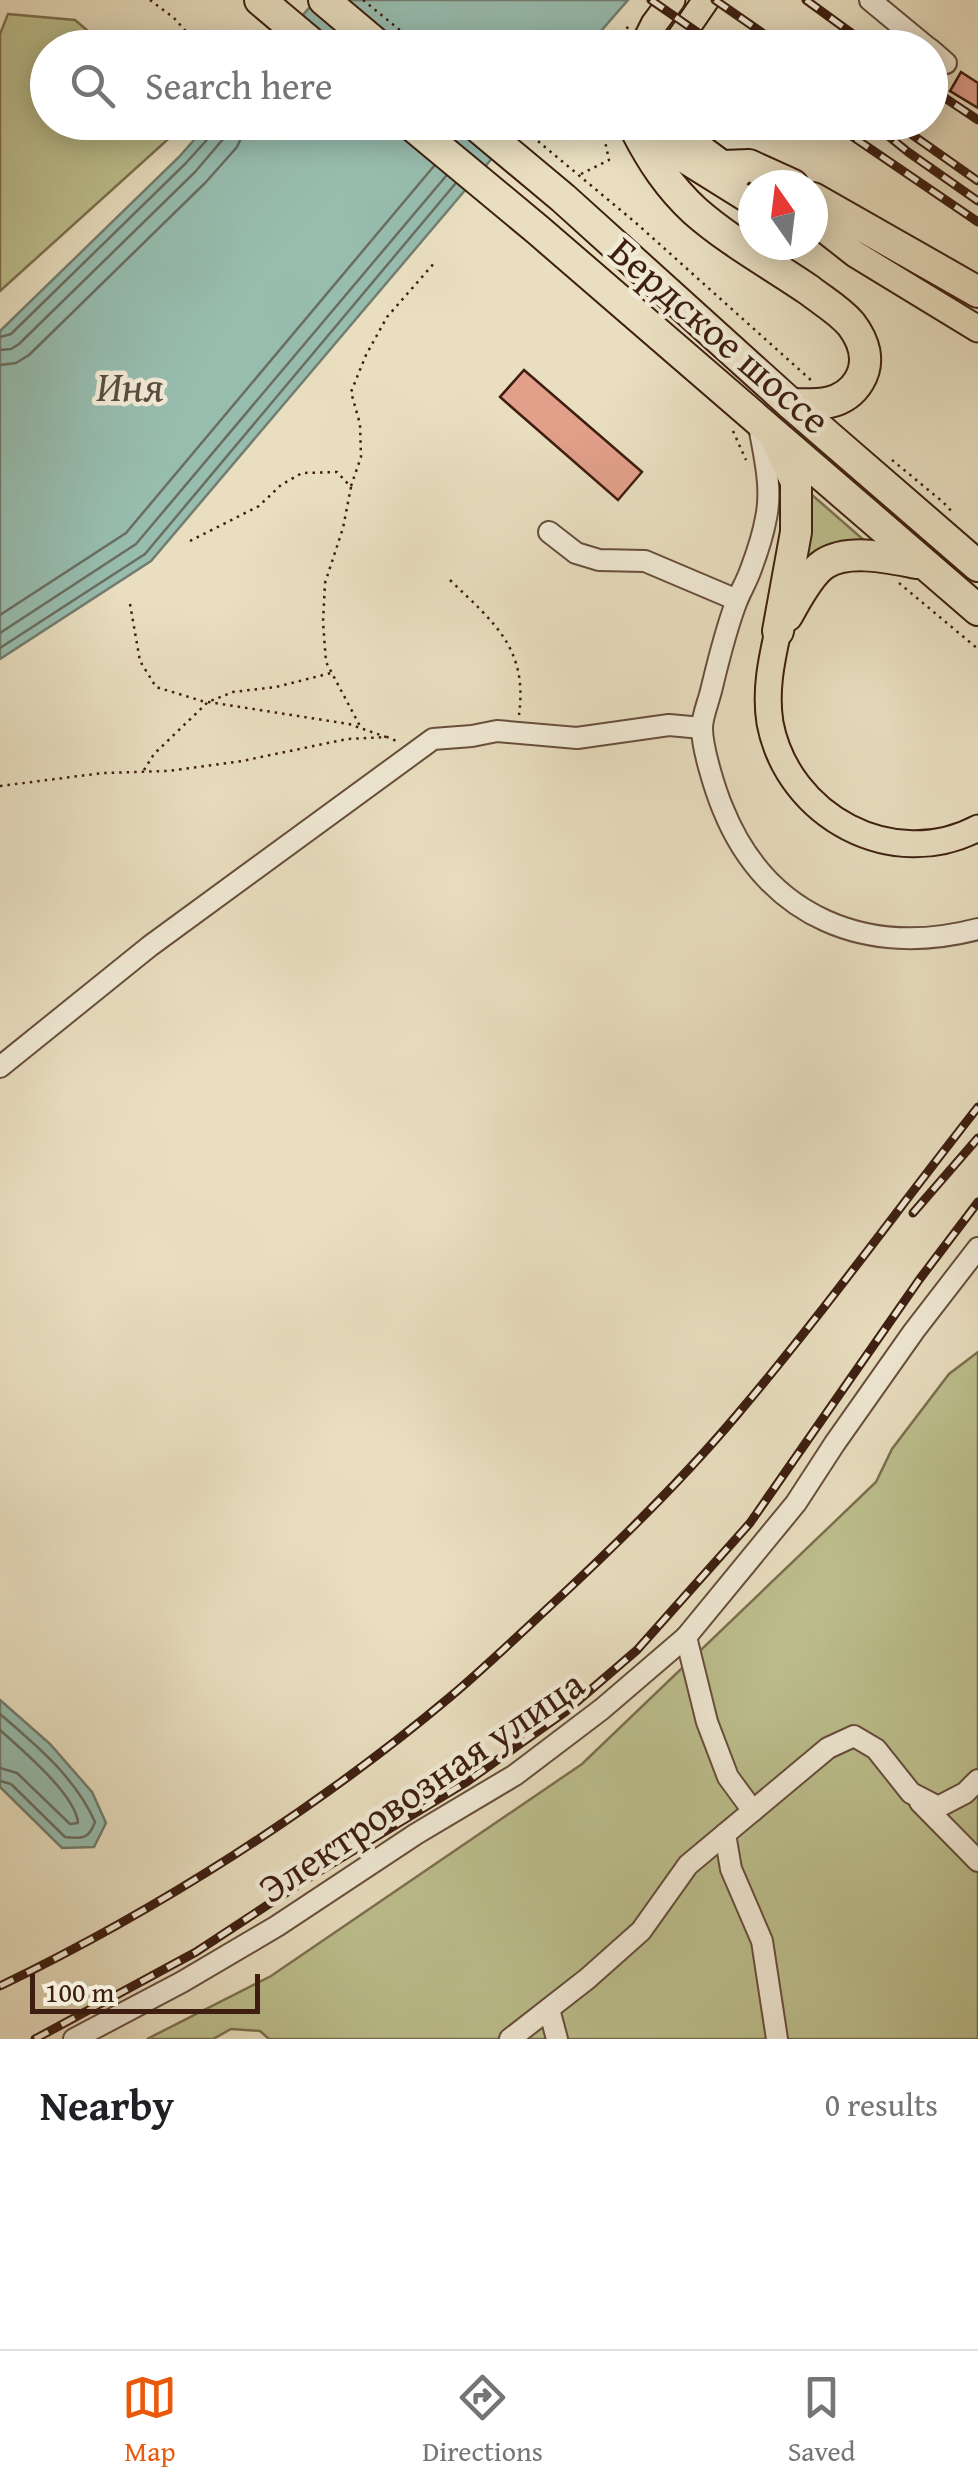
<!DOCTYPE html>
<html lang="en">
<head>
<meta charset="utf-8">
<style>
  body { margin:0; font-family:"Gentium Book Plus",serif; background:#f2f2f2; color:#202124 }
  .compass { position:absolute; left:738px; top:170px; width:90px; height:90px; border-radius:50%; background:#fff; box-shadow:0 5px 25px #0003; rotate:346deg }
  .scale { position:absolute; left:30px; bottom:25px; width:230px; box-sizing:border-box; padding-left:10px; border:5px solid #3d1e10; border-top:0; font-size:28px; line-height:35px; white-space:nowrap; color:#3d1e10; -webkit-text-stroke:8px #f1ead6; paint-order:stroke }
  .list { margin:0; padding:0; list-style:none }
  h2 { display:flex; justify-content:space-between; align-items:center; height:130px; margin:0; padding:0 40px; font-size:42px }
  h2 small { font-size:32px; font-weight:400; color:#757577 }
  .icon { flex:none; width:55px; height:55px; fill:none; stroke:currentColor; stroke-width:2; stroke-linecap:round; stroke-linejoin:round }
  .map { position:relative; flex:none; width:978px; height:2039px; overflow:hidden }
  .search { position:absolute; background:#fff; box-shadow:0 5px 25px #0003; left:30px; right:30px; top:30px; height:110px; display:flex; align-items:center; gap:25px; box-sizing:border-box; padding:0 35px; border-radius:55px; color:#757577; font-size:38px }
  .sheet { height:310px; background:#fff }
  nav { display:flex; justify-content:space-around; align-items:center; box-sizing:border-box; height:140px; border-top:2px solid #e0e0e0; background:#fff; font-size:28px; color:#757577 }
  nav a { display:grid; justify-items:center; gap:5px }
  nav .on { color:#ea580c }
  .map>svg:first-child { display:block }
  .green { fill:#bdc08e; stroke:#7d6f4f; stroke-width:2.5 }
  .water { fill:#97bdaf; stroke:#737d6f; stroke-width:2.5 }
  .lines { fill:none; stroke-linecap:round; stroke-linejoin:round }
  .shore { stroke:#6a6e60; stroke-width:2.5 }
  .building { fill:#e29f8a; stroke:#3d1e10; stroke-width:2.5 }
  .minor-casing { stroke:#684e3c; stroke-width:24 }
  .major-casing { stroke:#3d1e10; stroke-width:29 }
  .highway-casing { stroke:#3d1e10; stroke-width:34 }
  .path { stroke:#3d1e10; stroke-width:2.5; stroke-dasharray:2.5 5; stroke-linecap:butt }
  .minor { stroke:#f1ead6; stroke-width:20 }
  .major { stroke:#e9dfc0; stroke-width:25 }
  .highway { stroke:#e9dfc0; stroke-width:30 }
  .rail-casing { stroke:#3d1e10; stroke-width:9 }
  .rail { stroke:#f1ead6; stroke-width:5; stroke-dasharray:15; stroke-linecap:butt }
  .labels { text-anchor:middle; stroke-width:9; stroke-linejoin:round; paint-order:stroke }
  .street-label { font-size:40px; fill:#3d1e10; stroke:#f1ead6 }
  .water-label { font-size:42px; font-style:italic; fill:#584e40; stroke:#f1ead6 }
</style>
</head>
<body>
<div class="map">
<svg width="978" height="2039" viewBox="0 0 978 2039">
  <rect width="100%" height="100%" fill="#e9dfc0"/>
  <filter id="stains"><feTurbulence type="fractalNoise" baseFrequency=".002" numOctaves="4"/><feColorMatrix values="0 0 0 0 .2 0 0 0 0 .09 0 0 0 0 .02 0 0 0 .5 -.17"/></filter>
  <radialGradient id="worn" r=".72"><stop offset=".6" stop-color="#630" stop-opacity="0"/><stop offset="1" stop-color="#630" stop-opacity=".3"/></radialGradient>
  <g class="green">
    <polygon points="8,14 75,20 107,47 48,48 48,122 186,123 0,291 0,34"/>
    <polygon points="811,494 866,542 799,563"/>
    <polygon points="978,1352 978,2039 269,2039 260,2031 231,2029 213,2039 147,2039 271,1976 582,1764 876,1482 892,1449 949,1374"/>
  </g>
  <g class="water">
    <polygon points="316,0 628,0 587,47 274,48"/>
    <polygon points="209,123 522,123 151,561 0,659 0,331 179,157"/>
    <polygon points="0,1700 50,1744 92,1792 106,1823 94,1847 62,1848 0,1787"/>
  </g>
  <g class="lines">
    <g class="shore">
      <polyline points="0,337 11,334 186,163 213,133 215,122"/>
      <polyline points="0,350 11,349 19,344 195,172 224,138 228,122"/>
      <polyline points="0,365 16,363 29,355 206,182 237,147 242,136 243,122"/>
      <polyline points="0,615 126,533 434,166"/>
      <polyline points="0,633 136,544 446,176"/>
      <polyline points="0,648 145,554 455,184"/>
      <path d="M0 1714C36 1745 75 1777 95 1822 89 1839 82 1839 65 1837L11 1784 0 1781"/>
      <path d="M0 1730C22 1750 76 1795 78 1823L70 1824 17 1773 0 1768"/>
    </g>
  </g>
  <g class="building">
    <polygon points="961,72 978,83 978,108 950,91"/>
    <polygon points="524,370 642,472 618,500 500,397"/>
  </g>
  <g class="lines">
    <g class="minor-casing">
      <g id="minor">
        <polyline points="870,0 928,48"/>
        <polyline points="930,49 946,63"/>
        <path d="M758 420C763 451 773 486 766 518 763 535 757 553 751 569 747 581 740 592 736 603 725 632 718 662 711 691 708 703 702 717 702 728 702 748 715 790 723 809 767 918 868 958 978 929"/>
        <polyline points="549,532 576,553 599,560 645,561 737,600"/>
        <polyline points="0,1067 150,946 433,739 472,736 497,731 577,738 669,725 702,728"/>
        <polyline points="686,1637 707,1722 728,1777 753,1811"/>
        <polyline points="920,1802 978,1861"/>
        <polyline points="725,1834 731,1869 762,1941 777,2039"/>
        <polyline points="549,2009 557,2039"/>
        <polyline points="74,2039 182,1982 277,1926 416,1834 515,1775 602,1709 686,1637 796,1503 835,1443 914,1331 978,1248"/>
        <polyline points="510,2039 587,1979 641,1931 688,1865 828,1748 854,1736 876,1749 911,1793 938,1807 965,1793 978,1780"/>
      </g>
    </g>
    <g class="major-casing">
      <g id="major">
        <polyline points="642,48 654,24 672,0"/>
        <polyline points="673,48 706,0"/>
        <polyline points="673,122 681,133 738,175"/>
        <polyline points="635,127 636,130 753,203"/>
        <polyline points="813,221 855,254 978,329"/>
        <path d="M778 631C771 662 765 692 770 723 788 817 893 873 978 828"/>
      </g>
    </g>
    <g class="highway-casing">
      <g id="highway">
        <polyline points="260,0 317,48"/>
        <polyline points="324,0 381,48"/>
        <polyline points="408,122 538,230 978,610"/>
        <polyline points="472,122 563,198 791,404 978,566"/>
        <path d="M636 130C652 161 669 187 695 211 729 241 771 264 809 290 823 301 839 310 851 324 864 341 871 361 859 381 844 406 817 405 791 404"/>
        <polyline points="723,166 749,165 793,185"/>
        <polyline points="813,198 978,292"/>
        <path d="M787 616C796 600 809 574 824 564 849 548 890 558 917 563"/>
        <polyline points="778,631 796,532 796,482 779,445"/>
      </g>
    </g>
    <g class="path">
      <polyline points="150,0 174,18 201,48"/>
      <polyline points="363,0 422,48"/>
      <polyline points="615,48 629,25"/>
      <polyline points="515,122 636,223 813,382"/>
      <polyline points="581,174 609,160 601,122"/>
      <polyline points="733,431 746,460"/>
      <polyline points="892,460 943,502 954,514"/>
      <polyline points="351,486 361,457 360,424 351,392 366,355 387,317 436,261"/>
      <polyline points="190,541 259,506 281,485 302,473 337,472 351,487 343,528 325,583 323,622 326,662 361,728"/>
      <path d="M450 580C494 623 528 648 519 715"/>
      <polyline points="899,583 978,649"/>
      <polyline points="130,604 140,661 156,687 202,701 349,724 386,737"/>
      <polyline points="144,770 154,754 208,702 233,692 276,687 331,673"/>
      <polyline points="0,786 103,773 168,771 242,761 347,739 387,737 399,742"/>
    </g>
    <use href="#minor" class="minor"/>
    <use href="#major" class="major"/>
    <use href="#highway" class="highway"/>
    <g class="rail-casing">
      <g id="rail">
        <polyline points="651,0 720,48"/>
        <polyline points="715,0 784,48"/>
        <polyline points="806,0 872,48"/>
        <polyline points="930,88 978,120"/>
        <polyline points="831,122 978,222"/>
        <polyline points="871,122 908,152 978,201"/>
        <polyline points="894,122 978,181"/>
        <polyline points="913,1213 978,1138"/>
        <path d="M0 1986C156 1911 318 1808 450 1697 489 1664 525 1629 562 1595 623 1538 682 1480 736 1416 821 1316 897 1210 978 1107"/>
        <polyline points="35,2039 196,1952 310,1877 465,1783 565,1712 637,1650 750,1523 919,1280 978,1202"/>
      </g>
    </g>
    <use href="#rail" class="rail"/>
  </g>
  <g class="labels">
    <g class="street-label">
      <text transform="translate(720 335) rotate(41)" y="14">Бердское шоссе</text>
      <text transform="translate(421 1786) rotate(-34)" y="14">Электровозная улица</text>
    </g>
    <g class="water-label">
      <text x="130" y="401">Иня</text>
    </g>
  </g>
  <rect width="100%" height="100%" filter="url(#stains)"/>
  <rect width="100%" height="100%" fill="url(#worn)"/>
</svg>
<svg class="compass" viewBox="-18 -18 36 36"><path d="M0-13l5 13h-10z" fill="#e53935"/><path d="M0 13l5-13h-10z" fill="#757577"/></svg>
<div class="scale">100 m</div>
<div class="search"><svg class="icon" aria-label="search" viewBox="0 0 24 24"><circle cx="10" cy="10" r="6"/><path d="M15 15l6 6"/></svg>Search here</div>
</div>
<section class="sheet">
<h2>Nearby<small>0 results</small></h2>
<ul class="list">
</ul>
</section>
<nav>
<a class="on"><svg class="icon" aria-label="map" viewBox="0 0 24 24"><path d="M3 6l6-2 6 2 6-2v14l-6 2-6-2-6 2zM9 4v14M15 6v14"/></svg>Map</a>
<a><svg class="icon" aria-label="directions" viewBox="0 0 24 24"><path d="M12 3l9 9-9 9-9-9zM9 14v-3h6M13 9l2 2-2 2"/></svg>Directions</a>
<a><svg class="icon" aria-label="saved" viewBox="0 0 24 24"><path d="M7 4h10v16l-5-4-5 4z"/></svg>Saved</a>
</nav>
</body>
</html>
